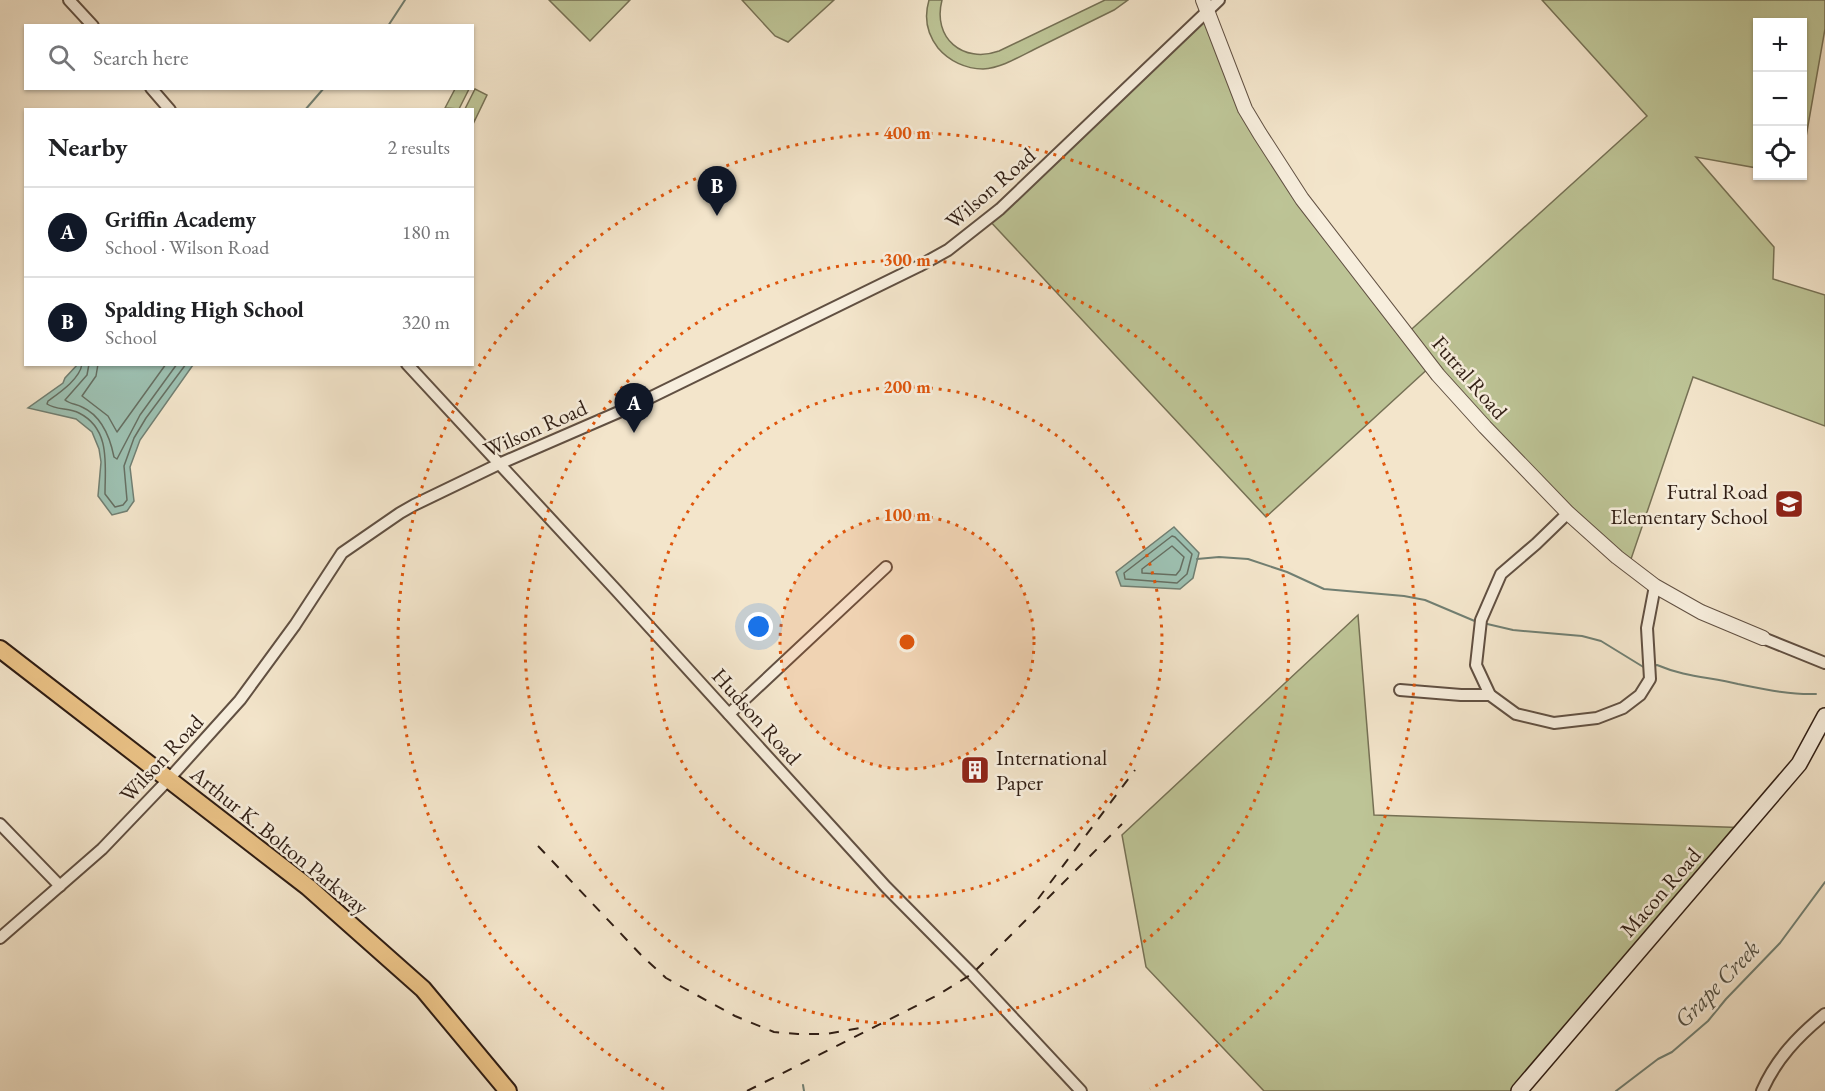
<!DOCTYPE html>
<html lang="en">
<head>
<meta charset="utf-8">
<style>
  body { margin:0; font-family:"EB Garamond",serif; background:#f6f6f6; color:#202124 }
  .controls { position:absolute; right:18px; top:18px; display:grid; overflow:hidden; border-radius:0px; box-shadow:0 2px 4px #0004 }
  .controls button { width:54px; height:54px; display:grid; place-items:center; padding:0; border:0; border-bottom:2px solid #e0e0e0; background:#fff; color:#202124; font:30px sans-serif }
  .you { position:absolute; left:759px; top:627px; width:21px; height:21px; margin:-15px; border:4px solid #fff; border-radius:50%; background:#1a73e8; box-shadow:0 0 0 9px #1a73e833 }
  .badge { display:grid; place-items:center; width:39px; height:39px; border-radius:50%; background:#111827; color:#fff; font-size:20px; font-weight:700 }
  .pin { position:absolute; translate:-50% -50px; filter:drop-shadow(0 2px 3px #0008) }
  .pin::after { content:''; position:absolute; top:32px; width:21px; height:18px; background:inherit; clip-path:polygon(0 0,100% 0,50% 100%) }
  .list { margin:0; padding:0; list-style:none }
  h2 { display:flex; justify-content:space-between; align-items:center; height:78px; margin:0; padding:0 24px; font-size:26px }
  h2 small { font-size:20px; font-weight:400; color:#757577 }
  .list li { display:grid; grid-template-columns:39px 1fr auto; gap:18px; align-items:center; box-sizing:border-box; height:90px; padding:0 24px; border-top:2px solid #e0e0e0 }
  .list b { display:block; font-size:22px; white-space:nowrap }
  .list p { margin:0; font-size:20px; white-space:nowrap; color:#757577 }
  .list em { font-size:20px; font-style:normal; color:#757577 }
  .icon { flex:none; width:33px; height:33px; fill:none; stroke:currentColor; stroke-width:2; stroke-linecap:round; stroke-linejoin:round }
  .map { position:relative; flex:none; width:1825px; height:1091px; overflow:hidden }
  .search { position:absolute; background:#fff; box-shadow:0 2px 4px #0004; left:24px; top:24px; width:450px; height:66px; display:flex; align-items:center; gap:15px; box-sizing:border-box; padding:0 21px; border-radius:0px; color:#757577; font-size:22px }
  .panel { position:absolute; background:#fff; box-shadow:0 2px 4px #0004; left:24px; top:108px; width:450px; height:258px; border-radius:0px }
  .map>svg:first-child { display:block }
  .green { fill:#bdc496; stroke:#767155; stroke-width:1.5 }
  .water { fill:#9dc0b1; stroke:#717f72; stroke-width:1.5 }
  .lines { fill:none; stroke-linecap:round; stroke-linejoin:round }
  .shore { stroke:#666f62; stroke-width:1.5 }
  .stream { stroke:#717f72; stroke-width:2 }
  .minor-casing { stroke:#615042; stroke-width:14 }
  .tertiary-casing { stroke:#615042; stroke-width:16 }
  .secondary-casing { stroke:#301e14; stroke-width:18 }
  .primary-casing { stroke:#301e14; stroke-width:20 }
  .minor { stroke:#f7eedd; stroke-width:10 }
  .tertiary { stroke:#f7eedd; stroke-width:14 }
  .secondary { stroke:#f7eedd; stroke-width:15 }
  .primary { stroke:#eac286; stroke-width:16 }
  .rail { stroke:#301e14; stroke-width:2; stroke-dasharray:10 10; stroke-linecap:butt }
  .ring { fill:none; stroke:#df560c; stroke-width:3; stroke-dasharray:3 6 }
  .labels { text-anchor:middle; stroke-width:5; stroke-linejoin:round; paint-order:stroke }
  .street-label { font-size:22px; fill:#301e14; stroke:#f7eedd }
  .poi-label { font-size:22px; fill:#301e14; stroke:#f7eedd; text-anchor:end }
  .water-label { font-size:24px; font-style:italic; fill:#514f43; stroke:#f7eedd }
  .centre { fill:#df560c; stroke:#f7eedd; stroke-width:3 }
  .ring-label { font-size:18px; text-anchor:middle; font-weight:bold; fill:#df560c; stroke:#f7eedd; stroke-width:5; stroke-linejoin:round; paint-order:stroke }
</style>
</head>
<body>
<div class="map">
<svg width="1825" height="1091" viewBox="0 0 1825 1091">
  <rect width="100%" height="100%" fill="#f3e5cb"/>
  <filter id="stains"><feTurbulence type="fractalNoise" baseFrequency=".00333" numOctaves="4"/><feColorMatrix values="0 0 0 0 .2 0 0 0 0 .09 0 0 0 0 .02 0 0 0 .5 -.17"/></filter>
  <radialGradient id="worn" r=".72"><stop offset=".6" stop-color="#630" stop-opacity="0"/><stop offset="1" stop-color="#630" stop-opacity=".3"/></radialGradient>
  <g class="green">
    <polygon points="549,0 630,0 590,41"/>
    <polygon points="742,0 834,0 788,42 775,36"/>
    <path d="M929 0H942C932 38 963 64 999 51L1105 0H1128L1114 10C1088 23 1061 36 1035 49 1019 57 1001 68 983 69 966 69 949 61 938 48 927 34 924 17 929 0Z"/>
    <polygon points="1542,0 1825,0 1825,29 1803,154 1802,22 1758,22 1757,168 1696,157 1774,247 1773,279 1825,295 1825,426 1693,377 1629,565 1614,556 1432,365 1266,517 988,219 1205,19 1248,120 1403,337 1647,116"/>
    <polygon points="455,89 469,89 459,109 445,108"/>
    <polygon points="475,89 487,95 474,122 472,110 465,109"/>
    <polygon points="1358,615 1374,815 1752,828 1528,1091 1264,1091 1146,967 1122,835"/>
  </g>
  <g class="water">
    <polygon points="78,364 193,365 140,440 130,467 134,501 127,511 112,515 98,496 101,462 99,449 92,432 76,419 28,408 63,383 65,378"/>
    <polygon points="1174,527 1199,553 1193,578 1180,589 1121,586 1116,572"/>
  </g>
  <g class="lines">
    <g class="shore">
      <path d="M82 364C80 379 59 393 48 401L47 404C56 410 69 408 79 413 111 429 105 465 105 494L115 507 123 505 127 500 124 466 134 438 146 418 186 364"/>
      <path d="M89 364 87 375 65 400C70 404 76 404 82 407 102 416 110 437 114 457L117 459 140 415 177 364"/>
      <polyline points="98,364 96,376 82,396 108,416 117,432 166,364"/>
      <polygon points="1172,536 1175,537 1192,554 1187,574 1177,583 1125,579 1124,573"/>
      <polygon points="1172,546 1184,557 1180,570 1176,575 1142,573 1142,569"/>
    </g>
    <g class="stream">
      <polyline points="388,26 405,0"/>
      <polyline points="305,110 324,88"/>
      <polyline points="1197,559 1219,557 1248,559 1287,572 1324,589 1404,596 1425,600 1477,622"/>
      <polyline points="1483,623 1513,630 1582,636 1601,641 1645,668"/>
      <path d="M1653 666 1657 665C1685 677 1710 677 1738 684 1763 689 1790 695 1816 694"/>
      <polyline points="803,1085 804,1091"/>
      <polyline points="1616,1091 1658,1059 1672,1052 1708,1021 1726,999 1780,943 1825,882"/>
    </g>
    <g class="minor-casing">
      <g id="minor">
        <polyline points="69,0 93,26"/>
        <polyline points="151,88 170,110"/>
        <polyline points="407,364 616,590 886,887 972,974 1081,1091"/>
        <polyline points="1568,513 1536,544 1501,574 1481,620 1476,665 1490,695 1516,714 1554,723 1597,718 1623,708 1640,695 1650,679 1647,628 1655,586"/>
        <polyline points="1763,638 1825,663"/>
        <polyline points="1400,690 1461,695 1490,695"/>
        <polyline points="729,714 886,567"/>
        <polyline points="0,824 60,886"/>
        <polyline points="0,938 102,849 168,780 240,700 295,625 342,553 400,513 414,505 499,464 635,405 919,266 948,250 1000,209 1219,0"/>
        <path d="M1762 1091C1776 1059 1798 1036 1825 1014"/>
      </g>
    </g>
    <g class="tertiary-casing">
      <polyline id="tertiary" points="1203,0 1245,109 1260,134 1302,199 1438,375 1485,427 1568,513 1617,557 1655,586 1701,612 1763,638"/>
    </g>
    <g class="secondary-casing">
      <polyline id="secondary" points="1519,1091 1799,764 1825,716"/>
    </g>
    <g class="primary-casing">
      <polyline id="primary" points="0,649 308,887 423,989 508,1091"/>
    </g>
    <use href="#minor" class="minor"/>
    <use href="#tertiary" class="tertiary"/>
    <use href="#secondary" class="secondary"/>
    <use href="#primary" class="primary"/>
    <g class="rail">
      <polyline points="538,846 643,957 666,978 682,987 735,1016 774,1032 798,1034 826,1034 860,1028"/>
      <polyline points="1038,899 1135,770"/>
      <polyline points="747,1091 936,996 972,974 1122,824"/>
    </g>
  </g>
  <circle cx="907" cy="642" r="127" fill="#df560c" fill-opacity=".12"/>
  <g class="ring">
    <circle cx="907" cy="642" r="127"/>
    <circle cx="907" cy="642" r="255"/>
    <circle cx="907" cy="642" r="382"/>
    <path d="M664 1089A509 509 0 1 1 1150 1089"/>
  </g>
  <defs>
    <g id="school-square" transform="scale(1.5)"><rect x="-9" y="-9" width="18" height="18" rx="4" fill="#8f2418" stroke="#f7eedd"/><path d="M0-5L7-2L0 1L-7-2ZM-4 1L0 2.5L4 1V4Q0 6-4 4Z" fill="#fff"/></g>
    <g id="building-square" transform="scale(1.5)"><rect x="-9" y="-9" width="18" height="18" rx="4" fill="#8f2418" stroke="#f7eedd"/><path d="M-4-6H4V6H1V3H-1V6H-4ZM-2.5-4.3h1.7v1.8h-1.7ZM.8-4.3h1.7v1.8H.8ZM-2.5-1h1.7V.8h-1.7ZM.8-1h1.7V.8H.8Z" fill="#fff"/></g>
  </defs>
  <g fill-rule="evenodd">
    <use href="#school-square" x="1789" y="504"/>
    <use href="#building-square" x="975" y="770"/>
  </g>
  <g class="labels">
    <g class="street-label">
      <text transform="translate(990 188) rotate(-41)" y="8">Wilson Road</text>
      <text transform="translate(1470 377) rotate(49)" y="8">Futral Road</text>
      <text transform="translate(535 428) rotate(-24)" y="8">Wilson Road</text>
      <text transform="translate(757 716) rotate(48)" y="8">Hudson Road</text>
      <text transform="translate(161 758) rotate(-47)" y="8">Wilson Road</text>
      <text transform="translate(280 840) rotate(39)" y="8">Arthur K. Bolton Parkway</text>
      <text transform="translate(1660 892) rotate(-49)" y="8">Macon Road</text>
    </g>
    <g class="poi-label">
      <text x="1768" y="499">Futral Road<tspan x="1768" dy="25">Elementary School</tspan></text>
      <text x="996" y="765" text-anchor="start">International<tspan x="996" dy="25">Paper</tspan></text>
    </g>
    <g class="water-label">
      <text transform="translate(1717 984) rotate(-46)" y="8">Grape Creek</text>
    </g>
  </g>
  <circle cx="907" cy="642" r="9" class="centre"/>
  <g class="ring-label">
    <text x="907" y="139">400 m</text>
    <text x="907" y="266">300 m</text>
    <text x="907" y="393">200 m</text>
    <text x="907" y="521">100 m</text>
  </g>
  <rect width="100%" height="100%" filter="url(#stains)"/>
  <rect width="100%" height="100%" fill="url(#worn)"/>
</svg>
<div class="controls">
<button>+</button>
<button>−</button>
<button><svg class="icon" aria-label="locate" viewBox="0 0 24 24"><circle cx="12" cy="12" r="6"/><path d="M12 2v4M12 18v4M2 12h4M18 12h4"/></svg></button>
</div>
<div class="you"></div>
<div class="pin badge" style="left:634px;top:433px">A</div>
<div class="pin badge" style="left:717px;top:216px">B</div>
<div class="search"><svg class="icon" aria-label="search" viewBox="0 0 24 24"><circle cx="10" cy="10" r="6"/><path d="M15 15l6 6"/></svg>Search here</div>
<section class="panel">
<h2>Nearby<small>2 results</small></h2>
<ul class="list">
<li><span class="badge">A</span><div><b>Griffin Academy</b><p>School · Wilson Road</p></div><em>180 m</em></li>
<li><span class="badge">B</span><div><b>Spalding High School</b><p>School</p></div><em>320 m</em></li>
</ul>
</section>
</div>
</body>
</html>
